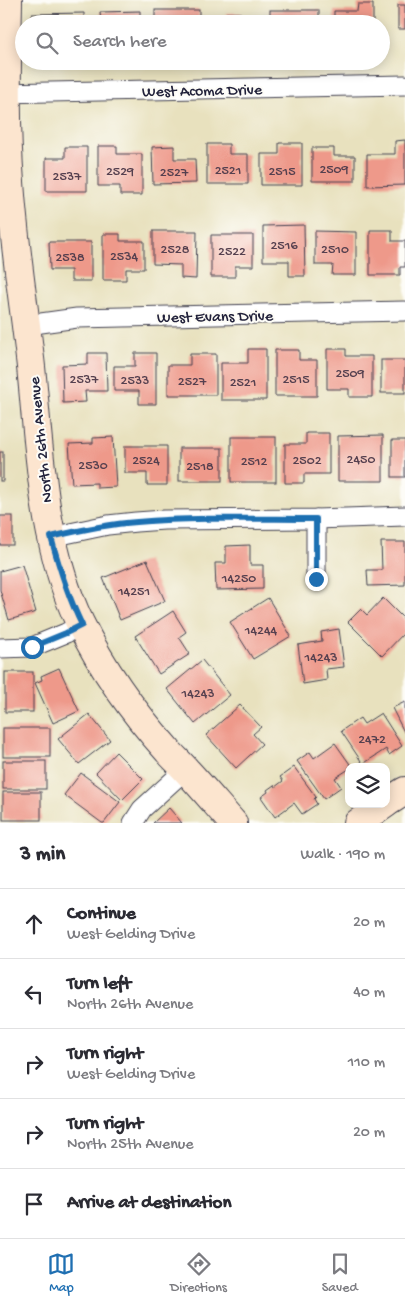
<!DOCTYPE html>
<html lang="en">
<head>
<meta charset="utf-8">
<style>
  body { margin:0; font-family:"Gochi Hand",sans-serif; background:#f2f2f3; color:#2b2b33 }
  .controls { position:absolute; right:15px; bottom:15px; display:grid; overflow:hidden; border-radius:10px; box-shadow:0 2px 12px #0003 }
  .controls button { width:45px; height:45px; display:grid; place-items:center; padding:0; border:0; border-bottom:1px solid #e1e1e2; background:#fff; color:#2b2b33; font:25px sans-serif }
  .stop { position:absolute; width:15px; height:15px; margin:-11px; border:4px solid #1f6fb2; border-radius:50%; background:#fff }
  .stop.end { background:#1f6fb2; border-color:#fff; box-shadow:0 1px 5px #0008 }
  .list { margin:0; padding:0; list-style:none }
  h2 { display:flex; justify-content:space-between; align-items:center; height:65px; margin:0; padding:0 20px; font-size:21px }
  h2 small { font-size:16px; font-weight:400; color:#7c7c81 }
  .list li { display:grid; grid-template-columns:32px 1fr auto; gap:15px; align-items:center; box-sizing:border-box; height:70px; padding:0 20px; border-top:1px solid #e1e1e2 }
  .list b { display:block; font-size:19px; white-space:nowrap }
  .list p { margin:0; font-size:16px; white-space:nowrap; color:#7c7c81 }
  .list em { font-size:16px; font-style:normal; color:#7c7c81 }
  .icon { flex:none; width:28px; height:28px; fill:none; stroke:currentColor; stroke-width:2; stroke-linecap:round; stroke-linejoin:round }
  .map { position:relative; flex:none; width:405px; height:823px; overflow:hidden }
  .search { position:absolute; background:#fff; box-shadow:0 2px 12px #0003; left:15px; right:15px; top:15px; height:55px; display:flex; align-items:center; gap:12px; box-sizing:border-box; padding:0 18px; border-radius:28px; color:#7c7c81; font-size:19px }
  .sheet { height:415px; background:#fff }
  nav { display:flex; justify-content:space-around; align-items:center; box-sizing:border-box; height:70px; border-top:1px solid #e1e1e2; background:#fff; font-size:14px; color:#7c7c81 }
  nav a { display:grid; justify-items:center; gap:2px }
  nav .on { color:#1f6fb2 }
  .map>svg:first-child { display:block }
  .building { fill:#ee998a }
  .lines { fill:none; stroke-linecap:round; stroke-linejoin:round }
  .street-casing { stroke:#403f4f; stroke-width:21 }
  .secondary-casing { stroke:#403f4f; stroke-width:30 }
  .street { stroke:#fff; stroke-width:19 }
  .secondary { stroke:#fce5cf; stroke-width:28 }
  .route { stroke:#1f6fb2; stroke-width:6 }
  .labels { text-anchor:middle; stroke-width:4; stroke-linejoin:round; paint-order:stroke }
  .number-label { font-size:14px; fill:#55404f }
  .street-label { font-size:16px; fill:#22223b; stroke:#fdfcf7 }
</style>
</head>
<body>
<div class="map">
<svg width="405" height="823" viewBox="0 0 405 823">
  <rect width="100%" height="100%" fill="#fdfcf7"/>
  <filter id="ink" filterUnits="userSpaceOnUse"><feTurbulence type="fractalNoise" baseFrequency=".02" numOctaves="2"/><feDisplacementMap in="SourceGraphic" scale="10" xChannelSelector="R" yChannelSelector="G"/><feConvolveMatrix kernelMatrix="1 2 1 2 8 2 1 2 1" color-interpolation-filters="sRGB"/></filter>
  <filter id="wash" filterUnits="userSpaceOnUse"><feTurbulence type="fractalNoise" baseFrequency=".0096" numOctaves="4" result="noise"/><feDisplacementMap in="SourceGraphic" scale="20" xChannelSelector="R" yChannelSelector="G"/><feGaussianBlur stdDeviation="1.12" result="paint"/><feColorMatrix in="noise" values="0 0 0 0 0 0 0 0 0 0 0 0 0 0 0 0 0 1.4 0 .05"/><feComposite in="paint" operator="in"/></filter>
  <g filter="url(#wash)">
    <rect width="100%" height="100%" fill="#e8e1be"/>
    <g id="blocks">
      <g class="building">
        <polygon points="358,4 373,4 373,24 334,24 334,11 357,11"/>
        <rect x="398" y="5" width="7" height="24"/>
        <rect x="155" y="10" width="44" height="14"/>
        <rect x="270" y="10" width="49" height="14"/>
        <polygon points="140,11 140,24 101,24 100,12"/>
        <polygon points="84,13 84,24 32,24 32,14"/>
        <polygon points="226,13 241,13 241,19 262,19 262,24 226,24"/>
        <polygon points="405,140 405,185 367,186 367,154 395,154 395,141"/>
        <polygon points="279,143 302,143 302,185 261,185 261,154 279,154"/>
        <polygon points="207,144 229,144 229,154 248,154 248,184 207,184"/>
        <polygon points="98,146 117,146 117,154 142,154 142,195 120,195 120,186 98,186"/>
        <polygon points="174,146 174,159 195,159 196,183 153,184 152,147"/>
        <polygon points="65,147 87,147 87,191 46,191 46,158 65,158"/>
        <polygon points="312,148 334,148 334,156 355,156 355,181 312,181"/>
        <polygon points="304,225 305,276 289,276 289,261 263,261 263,226"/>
        <polygon points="370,230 392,230 392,241 405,241 405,267 400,267 400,275 370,275"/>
        <polygon points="153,231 197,231 196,279 181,278 181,265 153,264"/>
        <polygon points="315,231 356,232 356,275 332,275 333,265 315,265"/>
        <polygon points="103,234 120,234 120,241 144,241 144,269 126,269 126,280 103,280"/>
        <polygon points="211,235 253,235 253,266 235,266 235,277 211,277"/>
        <polygon points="49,242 91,242 91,281 71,281 71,270 50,270"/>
        <polygon points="248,349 266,349 266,400 221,400 221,363 248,363"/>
        <polygon points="327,349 346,349 346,356 372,356 372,397 349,397 349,389 327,389"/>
        <polygon points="275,350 299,350 299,360 317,360 317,396 275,396"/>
        <polygon points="88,353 106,353 107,391 85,391 86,402 63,403 62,365 88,364"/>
        <polygon points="135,353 156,353 156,404 139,404 139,391 114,391 114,366 135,366"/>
        <polygon points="190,354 216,354 216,395 168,395 168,365 190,365"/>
        <rect x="381" y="360" width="24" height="33"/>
        <polygon points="306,433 329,433 329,474 304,474 304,483 285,483 285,444 306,444"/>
        <polygon points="383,435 383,481 338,481 338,436"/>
        <polygon points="113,437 116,487 97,488 97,483 72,484 69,444 93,443 93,438"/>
        <rect x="231" y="437" width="45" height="45"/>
        <rect x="392" y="440" width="13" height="37"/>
        <polygon points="125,446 167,446 167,485 147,485 147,473 125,473"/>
        <rect x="179" y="448" width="43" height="33"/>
        <rect x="0" y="452" width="3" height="29"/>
        <rect x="0" y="516" width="13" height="29"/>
        <polygon points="381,542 405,542 405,585 368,586 367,570 382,570"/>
        <polygon points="250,545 250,565 263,565 263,589 216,590 215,563 226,563 226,546"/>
        <polygon points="147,560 165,601 120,620 103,578"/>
        <polygon points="22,565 36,612 9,620 0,590 0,571"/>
        <polygon points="268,598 291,636 253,659 230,622"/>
        <polygon points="383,598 405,620 405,632 382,656 348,622 361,609 367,615"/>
        <polygon points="173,611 186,632 179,637 190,654 159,674 135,636"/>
        <polygon points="339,629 344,667 326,669 327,680 303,684 298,645 322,641 321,632"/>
        <polygon points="202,660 230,695 195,724 167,689"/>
        <polygon points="59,668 79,711 53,723 35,683 42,680 41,676"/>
        <rect x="5" y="672" width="28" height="40"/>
        <polygon points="405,702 405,734 392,708"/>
        <polygon points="240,705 261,727 253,734 262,744 236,768 206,735"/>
        <polygon points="381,713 402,746 389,755 386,749 363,764 341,731 360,718 364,724"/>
        <polygon points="89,714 110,740 79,764 58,739"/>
        <rect x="3" y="728" width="47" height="29"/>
        <polygon points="335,743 352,767 349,767 349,769 335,778 341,787 324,799 297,761 310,752 314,758"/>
        <polygon points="116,752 143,779 122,800 96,773"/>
        <rect x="3" y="761" width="43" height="28"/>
        <polygon points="294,767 316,797 314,799 317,804 302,814 294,803 275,817 261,797 268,792 267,790 274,785 275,787 283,781 280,777"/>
        <polygon points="81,773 120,802 104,823 102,823 64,795"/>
        <rect x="3" y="792" width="38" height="28"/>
        <polygon points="169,808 182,823 153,823"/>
      </g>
    </g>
  </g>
  <g filter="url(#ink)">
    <use href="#blocks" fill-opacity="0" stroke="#403f4f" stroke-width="1"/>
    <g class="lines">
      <g class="street-casing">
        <g id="street">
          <polyline points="0,93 405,85"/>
          <polyline points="25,327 41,323 77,318 405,311"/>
          <polyline points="51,537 108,525 136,522 164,520 316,519 405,516"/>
          <polyline points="316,579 316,519"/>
          <polyline points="0,648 32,647 66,633 81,625"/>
          <polyline points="133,823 142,809 186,769"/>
        </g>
      </g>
      <g class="secondary-casing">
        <g id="secondary">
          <path d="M8 0C7 61 5 121 10 182 14 244 24 305 31 367 40 454 42 543 80 623 103 670 133 712 168 751 173 757 180 763 186 770 202 787 217 805 233 823"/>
          <polyline points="386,803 405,791"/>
          <polyline points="358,823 385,804"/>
        </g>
      </g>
      <use href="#street" class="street"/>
      <use href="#secondary" class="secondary"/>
    </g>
  </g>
  <g class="lines" filter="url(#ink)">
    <path class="route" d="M32 647 66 633 82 625C68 597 59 567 51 537 80 530 108 524 137 522 197 517 257 519 316 519V579"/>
  </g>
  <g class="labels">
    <g class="number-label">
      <text x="334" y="173">2509</text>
      <text x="228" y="174">2521</text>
      <text x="120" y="175">2529</text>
      <text x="282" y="175">2515</text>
      <text x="174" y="176">2527</text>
      <text x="67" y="180">2537</text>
      <text x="284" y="249">2516</text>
      <text x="175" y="253">2528</text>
      <text x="335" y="253">2510</text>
      <text x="232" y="255">2522</text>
      <text x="124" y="260">2534</text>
      <text x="70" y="261">2538</text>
      <text x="350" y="377">2509</text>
      <text x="84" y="383">2537</text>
      <text x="296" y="383">2515</text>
      <text x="135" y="384">2533</text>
      <text x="192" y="385">2527</text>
      <text x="243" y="386">2521</text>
      <text x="361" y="463">2450</text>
      <text x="146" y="464">2524</text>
      <text x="307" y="464">2502</text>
      <text x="254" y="465">2512</text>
      <text x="93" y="469">2530</text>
      <text x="200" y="470">2518</text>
      <text x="239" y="582">14250</text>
      <text x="134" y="595">14251</text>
      <text x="261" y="634">14244</text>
      <text x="321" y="661">14243</text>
      <text x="198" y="697">14243</text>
      <text x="372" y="743">2472</text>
    </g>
    <g class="street-label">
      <text transform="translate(202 89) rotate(-1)" y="6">West Acoma Drive</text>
      <text transform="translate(215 315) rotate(-1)" y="6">West Evans Drive</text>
      <text transform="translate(39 440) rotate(-96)" y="6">North 26th Avenue</text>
    </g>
  </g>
</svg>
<div class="controls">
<button><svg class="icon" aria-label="layers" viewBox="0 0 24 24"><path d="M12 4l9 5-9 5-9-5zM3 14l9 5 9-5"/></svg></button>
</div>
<div class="stop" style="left:32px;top:647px"></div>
<div class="stop end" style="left:316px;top:579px"></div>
<div class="search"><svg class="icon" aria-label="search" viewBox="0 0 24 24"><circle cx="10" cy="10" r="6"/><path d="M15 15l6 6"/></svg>Search here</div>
</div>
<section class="sheet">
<h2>3 min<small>Walk · 190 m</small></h2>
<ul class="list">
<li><svg class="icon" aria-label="ahead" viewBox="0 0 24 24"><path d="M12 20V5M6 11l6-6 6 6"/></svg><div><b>Continue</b><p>West Gelding Drive</p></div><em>20 m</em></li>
<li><svg class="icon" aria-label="left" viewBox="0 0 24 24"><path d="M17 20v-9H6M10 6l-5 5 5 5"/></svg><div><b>Turn left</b><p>North 26th Avenue</p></div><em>40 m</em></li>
<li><svg class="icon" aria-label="right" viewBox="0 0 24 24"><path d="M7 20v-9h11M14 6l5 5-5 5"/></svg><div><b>Turn right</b><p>West Gelding Drive</p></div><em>110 m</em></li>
<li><svg class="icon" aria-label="right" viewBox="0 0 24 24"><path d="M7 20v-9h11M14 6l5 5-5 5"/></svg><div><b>Turn right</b><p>North 25th Avenue</p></div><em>20 m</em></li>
<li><svg class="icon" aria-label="arrive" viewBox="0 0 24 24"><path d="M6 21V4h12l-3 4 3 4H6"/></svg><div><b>Arrive at destination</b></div></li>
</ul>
</section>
<nav>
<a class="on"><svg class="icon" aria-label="map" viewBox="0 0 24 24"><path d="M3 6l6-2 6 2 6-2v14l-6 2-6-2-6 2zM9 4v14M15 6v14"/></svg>Map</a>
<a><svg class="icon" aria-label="directions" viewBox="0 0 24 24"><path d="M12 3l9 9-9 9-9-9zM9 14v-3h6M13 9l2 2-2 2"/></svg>Directions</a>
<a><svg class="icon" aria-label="saved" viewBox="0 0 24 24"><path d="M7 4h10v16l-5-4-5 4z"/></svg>Saved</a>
</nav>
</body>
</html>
